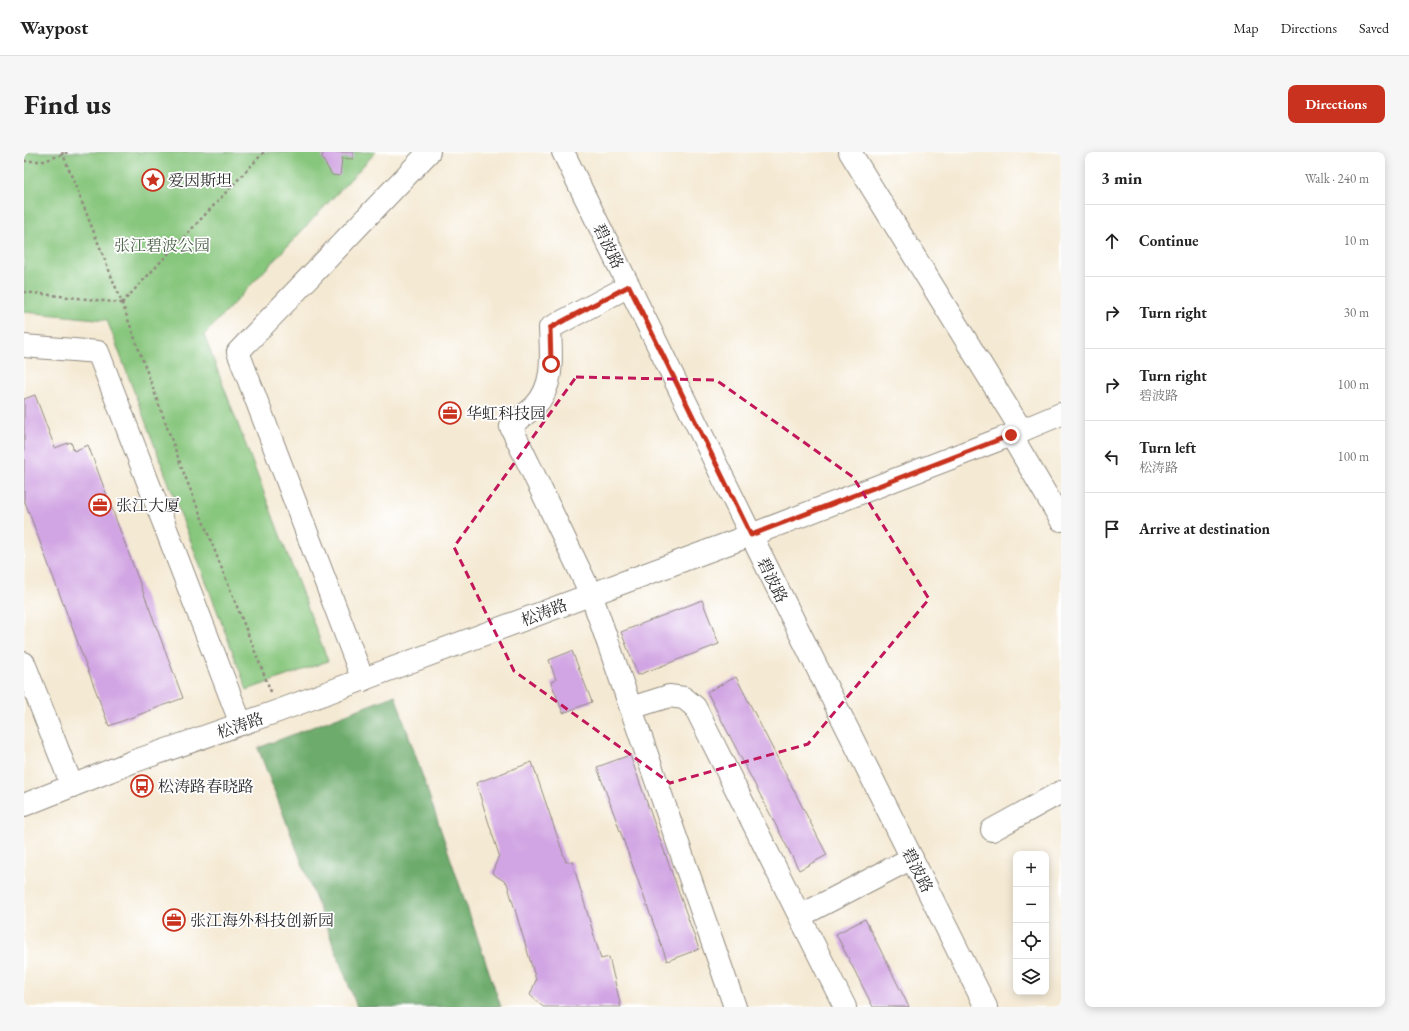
<!DOCTYPE html>
<html lang="en">
<head>
<meta charset="utf-8">
<style>
  body { margin:0; font-family:"EB Garamond","Noto Serif SC",serif; background:#f6f6f6; color:#222 }
  .controls { position:absolute; right:12px; bottom:12px; display:grid; overflow:hidden; border-radius:8px; box-shadow:0 2px 10px #0003 }
  .controls button { width:36px; height:36px; display:grid; place-items:center; padding:0; border:0; border-bottom:1px solid #e0e0e0; background:#fff; color:#222; font:20px sans-serif }
  .stop { position:absolute; width:12px; height:12px; margin:-9px; border:3px solid #c8321e; border-radius:50%; background:#fff }
  .stop.end { background:#c8321e; border-color:#fff; box-shadow:0 1px 4px #0008 }
  .list { margin:0; padding:0; list-style:none }
  h2 { display:flex; justify-content:space-between; align-items:center; height:52px; margin:0; padding:0 16px; font-size:17px }
  h2 small { font-size:13px; font-weight:400; color:#767676 }
  .list li { display:grid; grid-template-columns:26px 1fr auto; gap:12px; align-items:center; box-sizing:border-box; height:72px; padding:0 16px; border-top:1px solid #e0e0e0 }
  .list b { display:block; font-size:15px; white-space:nowrap }
  .list p { margin:0; font-size:13px; white-space:nowrap; color:#767676 }
  .list em { font-size:13px; font-style:normal; color:#767676 }
  .icon { flex:none; width:22px; height:22px; fill:none; stroke:currentColor; stroke-width:2; stroke-linecap:round; stroke-linejoin:round }
  .map { position:relative; flex:none; width:1037px; height:855px; overflow:hidden; border-radius:8px }
  header { display:flex; align-items:center; gap:24px; box-sizing:border-box; height:56px; padding:0 20px; background:#fff; border-bottom:1px solid #e0e0e0 }
  header strong { font-size:19px }
  nav { display:flex; gap:22px; margin-inline-start:auto; font-size:14px }
  .intro { display:flex; align-items:center; justify-content:space-between; box-sizing:border-box; height:96px; padding:0 24px }
  h1 { margin:0; font-size:28px }
  .button { padding:10px 18px; border-radius:8px; background:#c8321e; color:#fff; font-size:14px; font-weight:700 }
  main { display:flex; gap:24px; padding:0 24px }
  aside { flex:1; background:#fff; border-radius:8px; box-shadow:0 2px 10px #0003 }
  .map>svg:first-child { display:block }
  .green { fill:#87c67d; stroke:#597854 }
  .forest { fill:#6dab6c; stroke:#4c6b4c }
  .building { fill:#d1a5e3 }
  .lines { fill:none; stroke-linecap:round; stroke-linejoin:round }
  .minor-casing { stroke:#908a7f; stroke-width:24 }
  .path { stroke:#908a7f; stroke-width:2.5; stroke-dasharray:3 3; stroke-linecap:butt }
  .minor { stroke:#fff; stroke-width:22 }
  .route { stroke:#c8321e; stroke-width:5 }
  .marked { fill:none; stroke:#c2185b; stroke-width:3; stroke-dasharray:8 5; stroke-linejoin:round }
  .labels { text-anchor:middle; stroke-width:3.5; stroke-linejoin:round; paint-order:stroke }
  .poi-label { font-size:16px; fill:#2b2b2b; stroke:#fff; text-anchor:start }
  .park-label { font-size:16px; fill:#4b6148; stroke:#fff }
  .street-label { font-size:16px; fill:#2b2b2b; stroke:#fff }
</style>
</head>
<body>
<header>
<strong>Waypost</strong>
<nav><a>Map</a><a>Directions</a><a>Saved</a></nav>
</header>
<div class="intro"><h1>Find us</h1><a class="button">Directions</a></div>
<main>
<div class="map">
<svg width="1037" height="855" viewBox="0 0 1037 855">
  <rect width="100%" height="100%" fill="#fff"/>
  <filter id="ink" filterUnits="userSpaceOnUse"><feTurbulence type="fractalNoise" baseFrequency=".025" numOctaves="2"/><feDisplacementMap in="SourceGraphic" scale="8" xChannelSelector="R" yChannelSelector="G"/><feConvolveMatrix kernelMatrix="1 2 1 2 8 2 1 2 1" color-interpolation-filters="sRGB"/></filter>
  <filter id="wash" filterUnits="userSpaceOnUse"><feTurbulence type="fractalNoise" baseFrequency=".012" numOctaves="4" result="noise"/><feDisplacementMap in="SourceGraphic" scale="16" xChannelSelector="R" yChannelSelector="G"/><feGaussianBlur stdDeviation="0.9" result="paint"/><feColorMatrix in="noise" values="0 0 0 0 0 0 0 0 0 0 0 0 0 0 0 0 0 1.4 0 .05"/><feComposite in="paint" operator="in"/></filter>
  <g filter="url(#wash)">
    <rect width="100%" height="100%" fill="#f4e9d3"/>
    <polygon class="green" points="0,0 352,0 180,183 304,509 223,538 83,168 0,160"/>
    <polygon class="forest" points="371,543 477,855 333,855 234,596"/>
    <g id="blocks">
      <g class="building">
        <polygon points="299,0 329,0 329,7 318,6 316,24 308,23 298,6"/>
        <polygon points="11,243 31,296 47,290 50,299 64,293 159,546 85,574 1,350 0,350 0,247"/>
        <polygon points="678,448 695,492 614,523 597,480"/>
        <polygon points="548,499 568,550 539,561 527,530 532,528 525,508"/>
        <polygon points="712,525 803,703 775,718 683,540"/>
        <polygon points="606,603 675,797 643,809 573,615"/>
        <polygon points="508,610 542,710 548,709 577,807 585,805 597,855 519,855 506,843 512,828 483,731 468,721 475,703 452,631"/>
        <polygon points="841,767 885,855 849,855 812,782"/>
      </g>
    </g>
  </g>
  <g filter="url(#ink)">
    <use href="#blocks" fill-opacity="0" stroke="#908a7f" stroke-width="1"/>
    <g class="lines">
      <g class="minor-casing">
        <g id="minor">
          <polyline points="539,0 727,383 962,855"/>
          <polyline points="826,0 998,279"/>
          <path d="M605 134 526 176C527 203 531 233 511 254 503 261 494 268 487 275L567 442 711 855"/>
          <polyline points="0,194 74,200 217,572"/>
          <polyline points="987,283 1037,368"/>
          <polyline points="0,511 48,634"/>
          <polyline points="339,528 214,200 405,0"/>
          <polyline points="607,556 645,544 660,546 671,555 821,855"/>
          <polyline points="0,653 108,610 254,559 727,383 987,283 1037,262"/>
          <polyline points="968,678 1037,640"/>
          <polyline points="776,764 888,706"/>
        </g>
      </g>
      <g class="path">
        <polyline points="38,0 98,151 159,319 247,540"/>
        <polyline points="0,9 20,9 45,0"/>
        <polyline points="0,140 98,151"/>
        <polyline points="98,151 240,0"/>
      </g>
      <use href="#minor" class="minor"/>
    </g>
  </g>
  <g class="lines" filter="url(#ink)">
    <polyline class="route" points="527,212 526,176 605,134 727,383 987,283"/>
  </g>
  <path class="marked" d="M552 225 692 228 829 325 905 447 784 592 646 631 490 519 430 395Z"/>
  <defs>
    <g id="sight-ring" transform="scale(1.15)"><circle r="9.5" fill="#fff" stroke="#c8321e" stroke-width="1.5"/><path d="M0-6L1.8-2.2L6-1.7L2.9 1.2L3.7 5.4L0 3.3L-3.7 5.4L-2.9 1.2L-6-1.7L-1.8-2.2Z" fill="#c8321e"/></g>
    <g id="office-ring" transform="scale(1.15)"><circle r="9.5" fill="#fff" stroke="#c8321e" stroke-width="1.5"/><path d="M-6-3h4V-5.5h4V-3h4V5H-6ZM-1-4.5V-3h2v-1.5ZM-6 0V1H6V0Z" fill="#c8321e"/></g>
    <g id="bus-ring" transform="scale(1.15)"><circle r="9.5" fill="#fff" stroke="#c8321e" stroke-width="1.5"/><path d="M-5-6H5V4H4V6H2V4H-2V6H-4V4H-5ZM-3.5-4V0h7V-4ZM-3.5 1.2v1.5H-2V1.2ZM2 1.2v1.5H3.5V1.2Z" fill="#c8321e"/></g>
  </defs>
  <g fill-rule="evenodd">
    <use href="#sight-ring" x="129" y="28"/>
    <use href="#office-ring" x="426" y="261"/>
    <use href="#office-ring" x="76" y="353"/>
    <use href="#bus-ring" x="118" y="634"/>
    <use href="#office-ring" x="150" y="768"/>
  </g>
  <g class="labels">
    <g class="poi-label">
      <text x="144" y="34">爱因斯坦</text>
      <text x="442" y="267">华虹科技园</text>
      <text x="92" y="359">张江大厦</text>
      <text x="134" y="640">松涛路春晓路</text>
      <text x="166" y="774">张江海外科技创新园</text>
    </g>
    <g class="park-label">
      <text x="138" y="99">张江碧波公园</text>
    </g>
    <g class="street-label">
      <text transform="translate(585 94) rotate(64)" y="6">碧波路</text>
      <text transform="translate(749 428) rotate(64)" y="6">碧波路</text>
      <text transform="translate(520 460) rotate(-21)" y="6">松涛路</text>
      <text transform="translate(216 573) rotate(-19)" y="6">松涛路</text>
      <text transform="translate(894 718) rotate(63)" y="6">碧波路</text>
    </g>
  </g>
</svg>
<div class="controls">
<button>+</button>
<button>−</button>
<button><svg class="icon" aria-label="locate" viewBox="0 0 24 24"><circle cx="12" cy="12" r="6"/><path d="M12 2v4M12 18v4M2 12h4M18 12h4"/></svg></button>
<button><svg class="icon" aria-label="layers" viewBox="0 0 24 24"><path d="M12 4l9 5-9 5-9-5zM3 14l9 5 9-5"/></svg></button>
</div>
<div class="stop" style="left:527px;top:212px"></div>
<div class="stop end" style="left:987px;top:283px"></div>
</div>
<aside>
<h2>3 min<small>Walk · 240 m</small></h2>
<ul class="list">
<li><svg class="icon" aria-label="ahead" viewBox="0 0 24 24"><path d="M12 20V5M6 11l6-6 6 6"/></svg><div><b>Continue</b></div><em>10 m</em></li>
<li><svg class="icon" aria-label="right" viewBox="0 0 24 24"><path d="M7 20v-9h11M14 6l5 5-5 5"/></svg><div><b>Turn right</b></div><em>30 m</em></li>
<li><svg class="icon" aria-label="right" viewBox="0 0 24 24"><path d="M7 20v-9h11M14 6l5 5-5 5"/></svg><div><b>Turn right</b><p>碧波路</p></div><em>100 m</em></li>
<li><svg class="icon" aria-label="left" viewBox="0 0 24 24"><path d="M17 20v-9H6M10 6l-5 5 5 5"/></svg><div><b>Turn left</b><p>松涛路</p></div><em>100 m</em></li>
<li><svg class="icon" aria-label="arrive" viewBox="0 0 24 24"><path d="M6 21V4h12l-3 4 3 4H6"/></svg><div><b>Arrive at destination</b></div></li>
</ul>
</aside>
</main>
</body>
</html>
